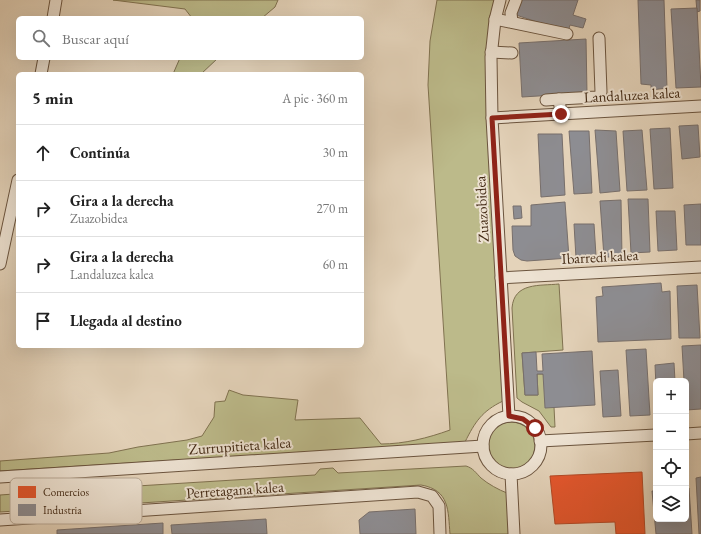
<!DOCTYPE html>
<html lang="es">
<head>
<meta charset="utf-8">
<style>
  body { margin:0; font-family:"EB Garamond",serif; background:#f2f2f2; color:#222 }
  .controls { position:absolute; right:12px; bottom:12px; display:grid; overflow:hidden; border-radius:6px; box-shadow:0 4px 16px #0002 }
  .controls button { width:36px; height:36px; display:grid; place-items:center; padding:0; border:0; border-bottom:1px solid #e0e0e0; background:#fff; color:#222; font:20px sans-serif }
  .stop { position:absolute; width:12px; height:12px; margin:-9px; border:3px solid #8f2418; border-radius:50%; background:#fff }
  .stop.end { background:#8f2418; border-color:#fff; box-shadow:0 1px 4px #0008 }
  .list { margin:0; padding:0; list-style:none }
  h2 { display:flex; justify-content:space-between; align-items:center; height:52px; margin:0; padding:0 16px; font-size:17px }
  h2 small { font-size:13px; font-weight:400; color:#767676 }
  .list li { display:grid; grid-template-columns:26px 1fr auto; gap:12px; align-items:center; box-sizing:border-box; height:56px; padding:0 16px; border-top:1px solid #e0e0e0 }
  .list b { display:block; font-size:15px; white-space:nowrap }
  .list p { margin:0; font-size:13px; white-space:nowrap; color:#767676 }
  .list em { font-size:13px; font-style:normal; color:#767676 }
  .icon { flex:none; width:22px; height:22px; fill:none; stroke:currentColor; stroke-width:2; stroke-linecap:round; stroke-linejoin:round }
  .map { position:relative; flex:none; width:701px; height:534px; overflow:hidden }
  .search { position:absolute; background:#fff; box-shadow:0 4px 16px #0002; left:16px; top:16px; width:348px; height:44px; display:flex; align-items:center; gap:10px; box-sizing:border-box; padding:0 14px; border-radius:6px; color:#767676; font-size:15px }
  .panel { position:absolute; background:#fff; box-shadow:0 4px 16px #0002; left:16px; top:72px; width:348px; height:276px; border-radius:6px }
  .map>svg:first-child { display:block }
  .green { fill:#bcba8a; stroke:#807250 }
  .shops { fill:#e4572e; stroke:#b44a26 }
  .industry { fill:#8d8d92; stroke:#776f6c }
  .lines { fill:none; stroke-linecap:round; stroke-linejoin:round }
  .minor-casing { stroke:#6b543e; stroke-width:13 }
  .minor { stroke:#ede2d2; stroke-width:11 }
  .route { stroke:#8f2418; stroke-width:5 }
  .labels { text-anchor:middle; stroke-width:4; stroke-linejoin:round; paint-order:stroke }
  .street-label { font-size:15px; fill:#432a15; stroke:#ede2d2 }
  .key { fill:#ede2d2; stroke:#baab99; stroke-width:1 }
  .key-label { font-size:11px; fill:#432a15 }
</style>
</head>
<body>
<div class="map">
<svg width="701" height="534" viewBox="0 0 701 534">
  <rect width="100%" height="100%" fill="#e4d3ba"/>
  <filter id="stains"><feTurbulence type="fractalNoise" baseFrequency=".005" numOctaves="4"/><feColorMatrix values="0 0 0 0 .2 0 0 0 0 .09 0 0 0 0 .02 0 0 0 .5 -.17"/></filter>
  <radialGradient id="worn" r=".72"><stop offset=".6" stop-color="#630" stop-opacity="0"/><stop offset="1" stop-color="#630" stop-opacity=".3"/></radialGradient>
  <g class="green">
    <polygon points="113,0 278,0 275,7 262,18 192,18 185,9"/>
    <path d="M437 0H495L492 16 503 401C482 411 475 422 465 442L0 471V461L109 453 138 447 187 440 202 436 214 417 215 402 225 401 229 390 243 395 298 400 295 420 360 418 381 444C404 444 428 438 450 430L428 85 430 41Z"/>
    <polygon points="180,58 218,58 201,74 173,74"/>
    <path d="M559 284 563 350 522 353 525 395H538L537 374H543L554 407 555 427H551L539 411 522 402 517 398 512 308C514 282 540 286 559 284Z"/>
    <circle cx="511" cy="446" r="24"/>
    <path d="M466 466C473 468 476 473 481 478 488 484 499 490 507 493L509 534H450C448 511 450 490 421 485L0 512V495L28 493V486H38L40 492 315 475 320 469 333 468 338 473Z"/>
  </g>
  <polygon class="shops" points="642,472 645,534 616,534 615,522 555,524 550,476"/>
  <g class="industry">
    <polygon points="517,0 578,0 573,15 586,19 583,28 570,25 568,32 513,14"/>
    <polygon points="638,0 664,0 667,88 651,90 651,85 641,84"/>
    <polygon points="696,0 700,0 700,11 697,12"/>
    <polygon points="697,8 701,87 676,88 671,9"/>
    <polygon points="586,39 587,93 522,97 519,43"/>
    <polygon points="698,125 700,157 682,159 679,126"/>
    <polygon points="670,128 673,188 654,189 650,129"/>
    <polygon points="595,130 616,131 620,191 600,193"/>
    <polygon points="642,130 647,190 627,191 623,131"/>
    <polygon points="569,131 589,131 592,193 574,194"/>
    <polygon points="538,134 562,134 565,195 541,197"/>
    <polygon points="628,199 648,199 650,252 631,253"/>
    <polygon points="621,200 622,257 604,257 600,201"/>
    <polygon points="565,202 569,258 527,261 521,260 515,256 513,250 512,226 531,226 531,205"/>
    <polygon points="701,204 701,245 686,245 684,205"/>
    <polygon points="513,206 521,206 522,218 514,219"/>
    <polygon points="656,211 675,211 677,250 658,251"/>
    <polygon points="574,224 594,224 596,256 576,258"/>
    <polygon points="661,283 662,292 670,291 671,339 598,342 596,297 603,296 602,287"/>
    <polygon points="697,285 700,338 679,338 677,286"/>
    <polygon points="701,345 701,409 686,410 686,381 684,381 682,346"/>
    <polygon points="646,349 650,415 630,416 626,350"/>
    <polygon points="592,351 595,405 545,408 543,374 537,374 538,395 525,395 522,353 536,352 537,371 543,371 542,354"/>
    <polygon points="674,363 675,381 656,381 656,386 655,365"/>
    <polygon points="618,370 621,416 603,417 600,371"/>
    <polygon points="701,477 701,534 699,534 696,478"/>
    <polygon points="686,488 689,488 692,534 656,534 652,491 656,491 656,519 686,519"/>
    <polygon points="415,509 416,534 360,534 359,520 369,512"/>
    <polygon points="266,519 267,534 172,534 171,525"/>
    <polygon points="163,523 163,534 57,534 57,530"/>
  </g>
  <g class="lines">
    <g class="minor-casing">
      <g id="minor">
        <polyline points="500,0 495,20 491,57 492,118 509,416"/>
        <polyline points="53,18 56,0"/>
        <polyline points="495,19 567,34"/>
        <polyline points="512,22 511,13 516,0"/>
        <polyline points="491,52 512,53"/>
        <polyline points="41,74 44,58"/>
        <polyline points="546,100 559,99"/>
        <polyline points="561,114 559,99 597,97 600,95 601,92 599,38"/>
        <polyline points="492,118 701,106"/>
        <polyline points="0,264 18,180"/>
        <polyline points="501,278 701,267"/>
        <circle cx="512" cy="445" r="29"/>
        <polyline points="686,434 701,433"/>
        <polyline points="540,441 656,435"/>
        <polyline points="511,474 514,534"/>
        <polyline points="0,477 483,446"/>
        <polyline points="0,520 418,492 432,496 439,506 440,534"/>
      </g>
    </g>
    <use href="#minor" class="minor"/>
  </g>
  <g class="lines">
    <polyline class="route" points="535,428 523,419 509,416 492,118 561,114"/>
  </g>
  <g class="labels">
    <g class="street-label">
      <text transform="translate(632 95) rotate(-3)" y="5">Landaluzea kalea</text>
      <text transform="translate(482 209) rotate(-93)" y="5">Zuazobidea</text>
      <text transform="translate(600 257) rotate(-3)" y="5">Ibarredi kalea</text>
      <text transform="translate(240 446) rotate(-4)" y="5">Zurrupitieta kalea</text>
      <text transform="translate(235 490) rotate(-4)" y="5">Perretagana kalea</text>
    </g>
  </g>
  <rect x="10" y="478" width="132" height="46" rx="6" class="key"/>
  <rect x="18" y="486" width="18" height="12" fill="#e4572e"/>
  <rect x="18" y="504" width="18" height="12" fill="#8d8d92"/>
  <g class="key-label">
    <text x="43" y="496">Comercios</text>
    <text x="43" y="514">Industria</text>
  </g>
  <rect width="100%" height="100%" filter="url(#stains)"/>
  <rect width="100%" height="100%" fill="url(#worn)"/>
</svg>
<div class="controls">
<button>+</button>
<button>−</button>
<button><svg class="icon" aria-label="locate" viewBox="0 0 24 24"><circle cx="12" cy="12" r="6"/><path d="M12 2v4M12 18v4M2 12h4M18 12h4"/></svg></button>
<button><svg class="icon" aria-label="layers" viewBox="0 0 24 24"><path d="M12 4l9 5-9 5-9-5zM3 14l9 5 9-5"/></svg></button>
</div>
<div class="stop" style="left:535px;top:428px"></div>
<div class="stop end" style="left:561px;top:114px"></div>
<div class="search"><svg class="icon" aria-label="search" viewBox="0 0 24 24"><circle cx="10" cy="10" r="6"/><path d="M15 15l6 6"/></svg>Buscar aquí</div>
<section class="panel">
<h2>5 min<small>A pie · 360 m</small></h2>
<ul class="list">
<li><svg class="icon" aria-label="ahead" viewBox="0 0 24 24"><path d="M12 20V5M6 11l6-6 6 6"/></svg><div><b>Continúa</b></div><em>30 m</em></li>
<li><svg class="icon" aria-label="right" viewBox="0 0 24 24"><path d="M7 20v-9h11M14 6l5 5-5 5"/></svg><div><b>Gira a la derecha</b><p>Zuazobidea</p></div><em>270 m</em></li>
<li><svg class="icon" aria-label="right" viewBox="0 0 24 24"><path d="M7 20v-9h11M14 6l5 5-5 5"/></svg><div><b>Gira a la derecha</b><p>Landaluzea kalea</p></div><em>60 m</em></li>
<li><svg class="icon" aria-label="arrive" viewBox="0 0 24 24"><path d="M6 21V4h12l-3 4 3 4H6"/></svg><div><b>Llegada al destino</b></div></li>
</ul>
</section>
</div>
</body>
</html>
